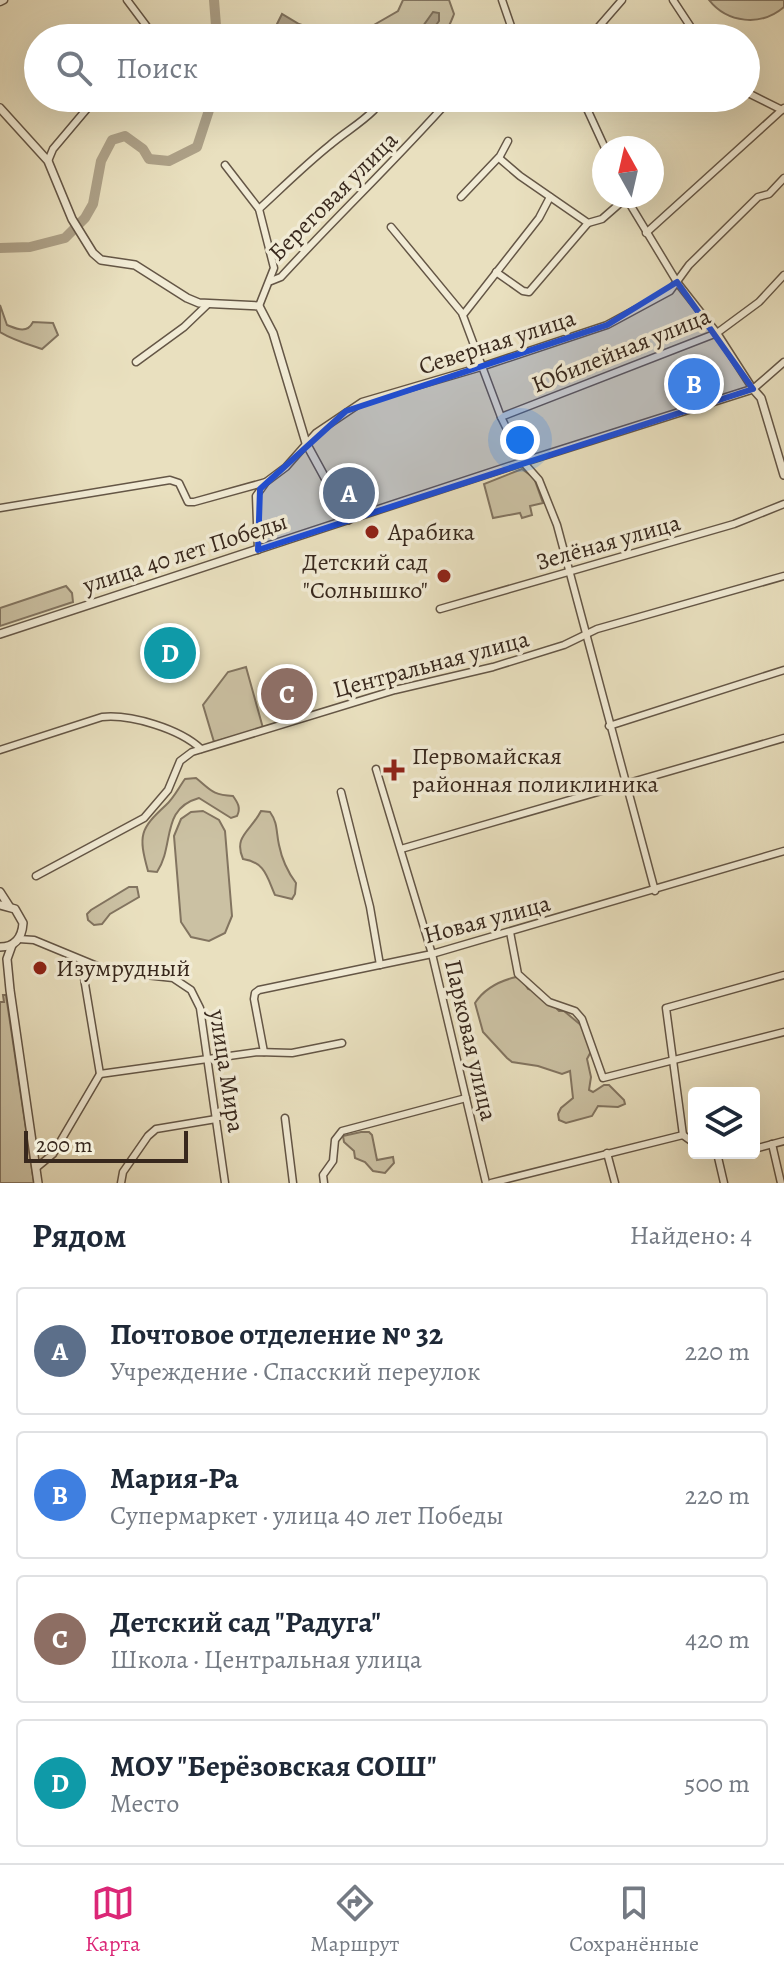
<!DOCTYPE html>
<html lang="ru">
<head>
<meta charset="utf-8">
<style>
  body { margin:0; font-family:Alegreya,serif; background:#f6f6f7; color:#1f2937 }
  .controls { position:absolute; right:24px; bottom:24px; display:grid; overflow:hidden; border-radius:8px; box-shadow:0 8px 32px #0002 }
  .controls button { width:72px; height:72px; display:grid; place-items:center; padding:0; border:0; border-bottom:2px solid #e0e1e3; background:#fff; color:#1f2937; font:40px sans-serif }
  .compass { position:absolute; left:592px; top:136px; width:72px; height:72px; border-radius:50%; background:#fff; box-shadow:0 8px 32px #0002; rotate:352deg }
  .scale { position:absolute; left:24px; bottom:20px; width:164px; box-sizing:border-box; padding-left:8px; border:4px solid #38281d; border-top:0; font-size:22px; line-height:28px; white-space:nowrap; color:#38281d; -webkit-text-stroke:6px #f1ebd5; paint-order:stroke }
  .you { position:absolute; left:520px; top:440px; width:28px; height:28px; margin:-20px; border:6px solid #fff; border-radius:50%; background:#1a73e8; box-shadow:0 0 0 12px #1a73e833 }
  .badge { display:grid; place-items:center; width:52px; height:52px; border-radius:50%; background:#db2777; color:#fff; font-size:26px; font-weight:700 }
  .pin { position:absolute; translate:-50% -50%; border:4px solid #fff; box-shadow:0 2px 8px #0006 }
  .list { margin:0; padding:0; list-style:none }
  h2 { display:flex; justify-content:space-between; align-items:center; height:104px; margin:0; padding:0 32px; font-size:34px }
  h2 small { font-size:26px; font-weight:400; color:#747a83 }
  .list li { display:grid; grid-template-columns:52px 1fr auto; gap:24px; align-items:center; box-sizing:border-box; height:128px; margin:0 16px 16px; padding:0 16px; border:2px solid #e0e1e3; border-radius:8px }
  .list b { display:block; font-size:30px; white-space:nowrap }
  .list p { margin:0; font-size:26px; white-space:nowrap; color:#747a83 }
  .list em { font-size:26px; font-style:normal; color:#747a83 }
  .icon { flex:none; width:44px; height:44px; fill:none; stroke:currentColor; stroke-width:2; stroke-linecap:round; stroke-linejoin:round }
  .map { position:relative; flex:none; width:784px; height:1183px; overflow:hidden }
  .search { position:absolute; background:#fff; box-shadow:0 8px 32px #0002; left:24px; right:24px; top:24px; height:88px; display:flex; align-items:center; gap:20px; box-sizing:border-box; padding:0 28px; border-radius:44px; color:#747a83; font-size:30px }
  .sheet { height:680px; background:#fff }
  nav { display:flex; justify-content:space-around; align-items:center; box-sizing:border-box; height:112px; border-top:2px solid #e0e1e3; background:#fff; font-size:22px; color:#747a83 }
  nav a { display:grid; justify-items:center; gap:4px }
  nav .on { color:#db2777 }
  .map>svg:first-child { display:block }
  .green { fill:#cbc1a3; stroke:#827460; stroke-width:2 }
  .water { fill:#ada188; stroke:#7e715d; stroke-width:2 }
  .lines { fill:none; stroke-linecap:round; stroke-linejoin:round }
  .river { stroke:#ada188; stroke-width:10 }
  .minor-casing { stroke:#645646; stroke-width:9 }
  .tertiary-casing { stroke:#645646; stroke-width:10 }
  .minor { stroke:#f1ebd5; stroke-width:6 }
  .tertiary { stroke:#f1ebd5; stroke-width:7 }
  .marked { fill:#1d4ed8; fill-opacity:0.2; stroke:#1d4ed8; stroke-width:6; stroke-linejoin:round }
  .poi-dot { fill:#8f2418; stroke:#f1ebd5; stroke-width:3 }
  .labels { text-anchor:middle; stroke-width:7; stroke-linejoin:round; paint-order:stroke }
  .street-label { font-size:24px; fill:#38281d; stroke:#f1ebd5 }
  .poi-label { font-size:24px; fill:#38281d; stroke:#f1ebd5; text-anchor:start }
</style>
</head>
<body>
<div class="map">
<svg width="784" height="1183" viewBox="0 0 784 1183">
  <rect width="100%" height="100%" fill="#e9e0bf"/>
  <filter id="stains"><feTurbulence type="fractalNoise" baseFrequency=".0025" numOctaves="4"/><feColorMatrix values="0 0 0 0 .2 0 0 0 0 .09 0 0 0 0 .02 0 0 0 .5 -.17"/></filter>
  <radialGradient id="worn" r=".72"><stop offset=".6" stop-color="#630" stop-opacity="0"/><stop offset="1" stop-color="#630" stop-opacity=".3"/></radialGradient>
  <g class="green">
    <path d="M403 0H449L454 14C448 29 445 40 427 35L431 32 427 23 423 26 389 28 372 26 398 11Z"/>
    <path d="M709 0H784V7C761 27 727 23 709 0Z"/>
    <path d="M0 305 7 325C17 329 27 334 33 322L53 323 58 335 42 349C27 344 13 340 0 332Z"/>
    <polygon points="522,469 534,478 543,503 530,506 532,515 522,518 520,513 493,518 484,484"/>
    <polygon points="66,586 72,593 73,602 0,626 0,608"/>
    <polygon points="246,667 263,728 214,742 203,705 228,672"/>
    <path d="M196 778C211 790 212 795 233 796 238 803 241 808 237 816L231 818 199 798C160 809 175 845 157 872L148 871C138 835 140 829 166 805 174 798 179 787 185 779Z"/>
    <polygon points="203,811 219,820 225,831 232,916 225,933 209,941 191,937 181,922 174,836 181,819 191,812"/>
    <path d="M261 811 270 812C278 823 276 832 279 845 282 860 287 871 296 883L295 894 292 899 275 895C267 877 265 862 243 859 233 836 251 831 261 811Z"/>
    <polygon points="129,887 137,887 139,897 110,914 102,924 94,925 88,920 87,914 91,910"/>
    <path d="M516 977 523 981 528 989 543 994 559 1011H564L588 1031 593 1048 587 1059 591 1077 589 1090 593 1092 604 1085H609L624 1100 625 1104 618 1107 598 1106 592 1116 566 1123 559 1120 558 1114 561 1108 573 1098 570 1071 562 1074 538 1066 512 1062 507 1058 483 1032 475 1003C484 989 499 981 516 977Z"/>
    <polygon points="3,995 6,995 34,1183 0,1183 0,1002 4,1002"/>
    <polygon points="361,1132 369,1132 372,1135 377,1160 393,1157 394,1163 385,1173 373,1171 365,1162 355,1158 354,1151 344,1142 343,1136"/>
  </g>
  <polygon class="water" points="433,12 439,13 439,21 431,32 423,37 277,38 273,32 282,14 299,24 319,31 344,30 364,26 389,28 423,26"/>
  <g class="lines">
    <g class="river">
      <polyline points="214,0 217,38"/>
      <polyline points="0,248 30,247 65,238 85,218 93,204 101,161 112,140 125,136 143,149 149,159 169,161 197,147 213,98"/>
    </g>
    <g class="minor-casing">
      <g id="minor">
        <polyline points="127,0 148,28 150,38"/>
        <polyline points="502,0 512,29 504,38"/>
        <polyline points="673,0 698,38"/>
        <polyline points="0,2 4,0"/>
        <polyline points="512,29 523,38"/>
        <polyline points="589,38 622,0"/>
        <polyline points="746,92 782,110"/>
        <polyline points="582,98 605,148"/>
        <polyline points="499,158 520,176 588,223 602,219 626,198"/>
        <polyline points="48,161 53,149 96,98"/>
        <polyline points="225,165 259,209 274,268 259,306"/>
        <polyline points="625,196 677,282 717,333 753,389 784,362"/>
        <polyline points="461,197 500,156 508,141"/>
        <path d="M259 209C283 187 305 165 330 145 345 132 360 124 374 110"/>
        <polyline points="391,227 462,313 501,417 523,462 539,480 557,525 655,891"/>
        <polyline points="646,233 784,108"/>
        <polyline points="496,272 523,291 529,292 588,223"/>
        <path d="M271 281 281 277C337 216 396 160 451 98"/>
        <polyline points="463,315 539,218 550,197"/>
        <polyline points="136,362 184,327 208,304"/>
        <polyline points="501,417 717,333 759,302 784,275"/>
        <polyline points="0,508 170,480 179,483 188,502 194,502 266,482"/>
        <polyline points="258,550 256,496 266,482 286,467 316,433 362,402 481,367 607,325 670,291 689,265 758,197 769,194 784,178"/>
        <polyline points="440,609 734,524 784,504"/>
        <polyline points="609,726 784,670"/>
        <path d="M0 750 102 717C131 714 180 729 201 749"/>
        <polyline points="376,769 432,954 486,1183"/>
        <polyline points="341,792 370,907 380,965"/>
        <polyline points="401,849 784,738"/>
        <polyline points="36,876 144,818 168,790 180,761 192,752 395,690 493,667 564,645 597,629 784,576"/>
        <polyline points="510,932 518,974 549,1002 575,1011 582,1019 603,1078 784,1032"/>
        <polyline points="19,939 34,940 109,971 173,978 191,990 200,1008 225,1183"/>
        <polyline points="81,960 100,1074"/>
        <polyline points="264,1052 254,999 255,993 259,990 432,954 784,851"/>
        <polyline points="100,1074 258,1052 292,1053 342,1043"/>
        <polyline points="285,1118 293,1183"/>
        <polyline points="683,1135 666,1008 784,975"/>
        <polyline points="683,1135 694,1143"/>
        <polyline points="772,1144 781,1183"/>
        <polyline points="754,1149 784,1141"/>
        <polyline points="607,1153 615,1183"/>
        <polyline points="717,1153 724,1183"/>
        <polyline points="36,1168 53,1154 100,1074"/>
        <polyline points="121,1183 123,1172 148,1136 156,1129 216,1119"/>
        <polyline points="324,1183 323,1175 333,1161 335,1140 342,1131 466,1098"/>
        <polyline points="491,1183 683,1135"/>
      </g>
    </g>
    <g class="tertiary-casing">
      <g id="tertiary">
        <polyline points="0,108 48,161 72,219 93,253 101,260 135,265 187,298 199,303 259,306 273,333 306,443 348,520"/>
        <polyline points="0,634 523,462 753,389 761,398 784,475"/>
        <polyline points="0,892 9,906"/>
        <path d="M0 905 15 909 23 923C22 938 15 947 0 947"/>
        <polyline points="12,945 7,959 10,990 38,1183"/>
      </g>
    </g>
    <use href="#minor" class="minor"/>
    <use href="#tertiary" class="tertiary"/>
  </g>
  <path class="marked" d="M677 282 753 389 258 550 260 489 346 411 607 325Z"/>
  <g class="poi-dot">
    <circle cx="372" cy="532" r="8"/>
    <circle cx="444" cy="576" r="8"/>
    <path d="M390 758h8v8h8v8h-8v8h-8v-8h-8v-8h8z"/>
    <circle cx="40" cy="968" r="8"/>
  </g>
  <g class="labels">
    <g class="street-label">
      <text transform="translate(333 196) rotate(-45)" y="8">Береговая улица</text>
      <text transform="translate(497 342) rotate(-18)" y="8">Северная улица</text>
      <text transform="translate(621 350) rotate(-22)" y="8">Юбилейная улица</text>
      <text transform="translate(608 542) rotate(-16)" y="8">Зелёная улица</text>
      <text transform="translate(185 553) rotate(-18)" y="8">улица 40 лет Победы</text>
      <text transform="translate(431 664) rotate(-15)" y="8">Центральная улица</text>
      <text transform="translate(487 919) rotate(-15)" y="8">Новая улица</text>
      <text transform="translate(471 1040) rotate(77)" y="8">Парковая улица</text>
      <text transform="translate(227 1071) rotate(81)" y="8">улица Мира</text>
    </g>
    <g class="poi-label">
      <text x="388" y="540">Арабика</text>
      <text x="428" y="570" text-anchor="end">Детский сад<tspan x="428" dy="28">"Солнышко"</tspan></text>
      <text x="412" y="764">Первомайская<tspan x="412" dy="28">районная поликлиника</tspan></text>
      <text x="56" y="976">Изумрудный</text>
    </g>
  </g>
  <rect width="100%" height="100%" filter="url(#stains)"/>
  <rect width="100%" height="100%" fill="url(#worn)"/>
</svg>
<div class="controls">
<button><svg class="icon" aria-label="layers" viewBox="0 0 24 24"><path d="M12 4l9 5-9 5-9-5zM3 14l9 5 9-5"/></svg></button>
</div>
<svg class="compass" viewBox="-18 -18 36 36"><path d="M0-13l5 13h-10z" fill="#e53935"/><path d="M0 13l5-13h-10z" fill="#747a83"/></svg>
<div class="scale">200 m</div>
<div class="you"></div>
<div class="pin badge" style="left:349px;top:493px;background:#5c6f8a">A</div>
<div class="pin badge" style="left:694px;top:384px;background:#3f7fe0">B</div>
<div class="pin badge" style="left:287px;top:694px;background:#8d6e63">C</div>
<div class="pin badge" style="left:170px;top:653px;background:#0f9aa8">D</div>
<div class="search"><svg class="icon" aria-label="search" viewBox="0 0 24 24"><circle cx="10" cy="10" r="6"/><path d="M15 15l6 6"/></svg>Поиск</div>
</div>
<section class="sheet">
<h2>Рядом<small>Найдено: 4</small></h2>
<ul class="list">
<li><span class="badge" style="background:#5c6f8a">A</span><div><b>Почтовое отделение № 32</b><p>Учреждение · Спасский переулок</p></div><em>220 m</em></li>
<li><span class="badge" style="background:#3f7fe0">B</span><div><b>Мария-Ра</b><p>Супермаркет · улица 40 лет Победы</p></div><em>220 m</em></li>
<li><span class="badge" style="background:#8d6e63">C</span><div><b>Детский сад &quot;Радуга&quot;</b><p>Школа · Центральная улица</p></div><em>420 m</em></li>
<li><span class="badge" style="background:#0f9aa8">D</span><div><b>МОУ &quot;Берёзовская СОШ&quot;</b><p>Место</p></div><em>500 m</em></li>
</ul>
</section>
<nav>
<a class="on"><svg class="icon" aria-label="map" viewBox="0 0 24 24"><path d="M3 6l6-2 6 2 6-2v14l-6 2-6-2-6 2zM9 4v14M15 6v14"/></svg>Карта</a>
<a><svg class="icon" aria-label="directions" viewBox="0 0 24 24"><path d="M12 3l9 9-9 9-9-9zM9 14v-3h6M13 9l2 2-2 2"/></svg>Маршрут</a>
<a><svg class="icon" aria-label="saved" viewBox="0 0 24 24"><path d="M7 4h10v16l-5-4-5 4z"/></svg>Сохранённые</a>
</nav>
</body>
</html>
